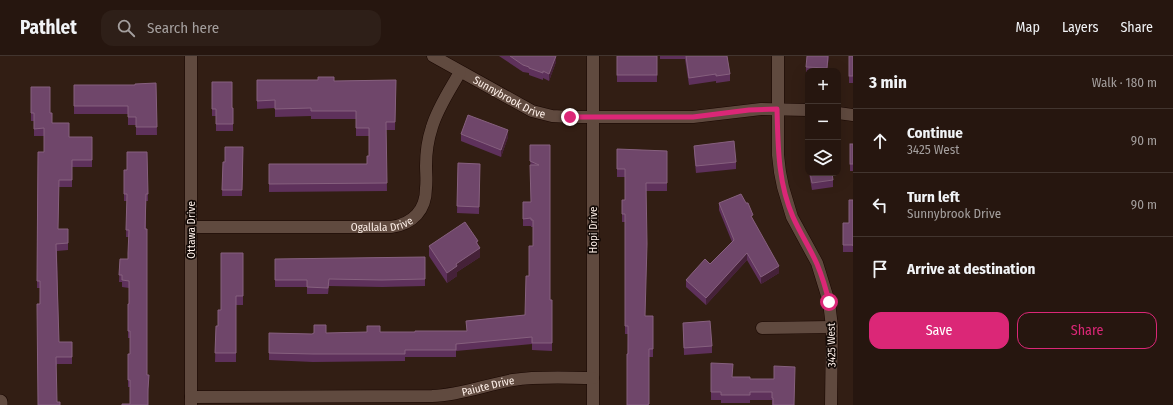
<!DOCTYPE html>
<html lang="en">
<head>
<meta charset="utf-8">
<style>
  body { margin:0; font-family:"Fira Sans Condensed",sans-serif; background:#2e1f18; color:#f1f3f6 }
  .controls { position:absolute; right:12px; top:12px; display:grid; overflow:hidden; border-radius:8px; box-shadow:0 4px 16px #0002 }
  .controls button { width:36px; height:36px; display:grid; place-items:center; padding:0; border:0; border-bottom:1px solid #42352f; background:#26160f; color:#f1f3f6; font:20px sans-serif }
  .stop { position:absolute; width:12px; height:12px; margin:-9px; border:3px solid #db2777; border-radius:50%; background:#fff }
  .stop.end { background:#db2777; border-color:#fff; box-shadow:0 1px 4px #0008 }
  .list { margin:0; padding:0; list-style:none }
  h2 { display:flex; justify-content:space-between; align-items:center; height:52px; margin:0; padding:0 16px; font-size:17px }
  h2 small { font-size:13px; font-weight:400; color:#a49f9e }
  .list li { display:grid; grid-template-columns:26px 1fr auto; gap:12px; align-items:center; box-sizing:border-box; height:64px; padding:0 16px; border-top:1px solid #42352f }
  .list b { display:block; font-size:15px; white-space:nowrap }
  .list p { margin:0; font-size:13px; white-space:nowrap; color:#a49f9e }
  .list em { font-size:13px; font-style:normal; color:#a49f9e }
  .actions { display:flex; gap:8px; padding:12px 16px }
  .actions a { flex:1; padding:9px 0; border:1px solid #db2777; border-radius:12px; text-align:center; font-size:14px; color:#db2777 }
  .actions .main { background:#db2777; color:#fff }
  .icon { flex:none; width:22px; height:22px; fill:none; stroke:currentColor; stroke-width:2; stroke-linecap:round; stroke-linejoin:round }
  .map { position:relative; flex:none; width:853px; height:349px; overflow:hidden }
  header { display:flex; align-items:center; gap:24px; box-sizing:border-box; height:56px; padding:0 20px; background:#26160f; border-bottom:1px solid #42352f }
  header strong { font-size:19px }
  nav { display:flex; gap:22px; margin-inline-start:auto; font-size:14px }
  .search { width:280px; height:36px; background:#2e1f18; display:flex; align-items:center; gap:10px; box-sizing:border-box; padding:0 14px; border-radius:12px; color:#a49f9e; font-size:15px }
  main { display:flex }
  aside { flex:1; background:#26160f }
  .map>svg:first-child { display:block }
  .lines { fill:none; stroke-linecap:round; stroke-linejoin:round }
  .minor-casing { stroke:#190702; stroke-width:13 }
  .tertiary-casing { stroke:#190702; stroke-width:16 }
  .minor { stroke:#604a3f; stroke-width:12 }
  .tertiary { stroke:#604a3f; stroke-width:15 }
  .wall { fill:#5e315b }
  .shaded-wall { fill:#452138 }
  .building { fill:#6f466a; stroke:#86607e }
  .route { stroke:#db2777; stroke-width:5 }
  .labels { text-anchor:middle; stroke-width:3.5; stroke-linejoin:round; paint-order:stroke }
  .street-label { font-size:11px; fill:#fef0e9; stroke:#130a06 }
</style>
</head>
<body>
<header>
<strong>Pathlet</strong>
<div class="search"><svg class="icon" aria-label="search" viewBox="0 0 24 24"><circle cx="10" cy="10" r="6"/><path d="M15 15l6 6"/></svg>Search here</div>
<nav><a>Map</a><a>Layers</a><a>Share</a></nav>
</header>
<main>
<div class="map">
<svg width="853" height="349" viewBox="0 0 853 349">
  <rect width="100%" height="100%" fill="#321e14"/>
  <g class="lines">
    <g class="minor-casing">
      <g id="minor">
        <polyline points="191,0 191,349"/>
        <path id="s1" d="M433 0 532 55 552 60 570 61H693L761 53 808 54"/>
        <polyline points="593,0 593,349"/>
        <polyline points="778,0 778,99 780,116 783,131 792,161 817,207 829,246 832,271 831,349"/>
        <polyline points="838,57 853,59"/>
        <path id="s2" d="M191 171H391C413 168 426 154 426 132 427 124 426 117 426 110 426 97 428 83 432 71 438 51 450 34 460 16"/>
        <polyline points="762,272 832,271"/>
        <path id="s3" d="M191 341 432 340C461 339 485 329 513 324 539 320 567 322 593 322"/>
      </g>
    </g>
    <g class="tertiary-casing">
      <polyline id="tertiary" points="0,346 0,349"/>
    </g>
    <use href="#minor" class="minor"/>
    <use href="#tertiary" class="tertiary"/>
  </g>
  <g class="wall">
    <polygon points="499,0 556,0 556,6 549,25 543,22 543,24 529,19 529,17 523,16"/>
    <rect x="617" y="0" width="40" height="26"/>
    <polygon points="660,0 727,0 730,18 730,25 716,27 716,25 689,29 685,3 660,3"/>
    <polygon points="829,0 827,15 808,15 808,18 806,18 806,11"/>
    <rect x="849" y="0" width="4" height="27"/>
    <polygon points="257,24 334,25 396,24 395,74 386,74 387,135 269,136 269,108 367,108 369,100 369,80 356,80 356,63 311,63 311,60 275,61 275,52 257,53"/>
    <polygon points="212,26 232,52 233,52 233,75 216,75 216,60 212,60"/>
    <polygon points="156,27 157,79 136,79 136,69 128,69 128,58 74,58 74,29 135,29"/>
    <polygon points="31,31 50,57 52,67 69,81 92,81 92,111 72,111 72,131 59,131 58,173 68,173 68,194 57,195 59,286 72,286 72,308 57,308 38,349 40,232 37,232 38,96 44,96 44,80 34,80 34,65 31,65"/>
    <polygon points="461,78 508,81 501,101 461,85"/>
    <polygon points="808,82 808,107 806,90 806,83"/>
    <rect x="850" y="88" width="3" height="27"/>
    <polygon points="530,89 550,89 550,244 552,244 552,295 532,294 532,288 456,295 456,301 405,301 405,305 313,306 269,304 269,277 312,278 467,275 466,265 525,259 529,220 533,190 533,171 531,171 531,170 523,170 523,146 531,146"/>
    <polygon points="694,90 736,106 736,113 696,117 694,97"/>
    <polygon points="243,91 242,140 222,140 223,106 225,106"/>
    <polygon points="617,93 667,95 667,135 646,135 645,260 653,260 653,301 649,301 649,349 627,349 628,278 625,278 625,166 622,166 622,152 625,144 625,121 617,121"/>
    <polygon points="147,96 148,145 146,145 146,173 147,319 149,319 148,340 130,348 130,331 128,331 128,298 130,298 130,282 128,282 128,248 129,248 129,232 122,231 122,226 119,226 120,203 128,203 128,197 129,181 126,181 127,145 124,145 124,114 127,114"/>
    <polygon points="458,107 480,108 479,158 457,157"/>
    <polygon points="809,117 832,117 833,124 833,131 812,134"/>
    <polygon points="853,144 853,197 853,196 843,196 843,167 849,167"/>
    <polygon points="719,147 753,164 779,217 761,228 747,204 706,249 686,231 686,224 710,208 732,186 719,154"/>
    <polygon points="478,189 480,201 457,216 457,220 447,227 429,200 429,190"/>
    <polygon points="243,197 243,249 236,249 236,306 215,306 216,270 218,270 221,254"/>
    <polygon points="425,201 425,230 382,231 329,230 328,238 307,238 307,231 275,231 275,203"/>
    <polygon points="683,267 712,290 712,297 684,299"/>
    <polygon points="711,307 732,321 750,323 795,349 772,349 772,344 750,344 750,347 721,347 721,344 711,344"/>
  </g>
  <g class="shaded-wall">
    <polygon points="556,0 556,6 549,25 549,18"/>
    <polygon points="828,0 829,0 827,15 827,12"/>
    <polygon points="508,74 508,81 501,101 501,94"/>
    <polygon points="478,185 478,193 480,192 480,201 457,216 457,220 447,227 447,217 476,186"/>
    <polygon points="747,197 747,204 706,249 706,242"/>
    <polygon points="779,210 779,217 761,228 761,221"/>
  </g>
  <g class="building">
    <polygon points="510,0 556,0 549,18 543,15 543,17 529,12 529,11 523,9"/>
    <rect x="617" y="0" width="40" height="19"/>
    <polygon points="686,0 727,0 730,18 716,20 716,18 689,22"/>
    <polygon points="807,0 828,0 827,12 806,11"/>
    <rect x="849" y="0" width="4" height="20"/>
    <polygon points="318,21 334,21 334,25 396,24 395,66 386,66 387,127 269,128 269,108 367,108 367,100 369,100 369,72 356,72 356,55 311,55 311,52 275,53 275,44 257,45 257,24 318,24"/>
    <polygon points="212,26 232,26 232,52 233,52 233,68 216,68 216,53 212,53"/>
    <polygon points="156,27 157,71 136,71 136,61 128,61 128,50 74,50 74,29 135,29 135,28"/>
    <polygon points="31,31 50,31 50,57 52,57 52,67 69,67 69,81 92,81 92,104 72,104 72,124 59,124 58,173 68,173 68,187 56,188 59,286 72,286 72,301 56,301 57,346 60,346 60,349 38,349 37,248 40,248 40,225 37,225 38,96 44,96 44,72 34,73 34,57 31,57"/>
    <polygon points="468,59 508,74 501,94 461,78"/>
    <polygon points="808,82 808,100 806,83"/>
    <polygon points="734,85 736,106 696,110 694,90"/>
    <rect x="850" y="88" width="3" height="20"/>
    <polygon points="530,89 550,89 550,244 552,244 552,287 532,287 532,281 456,288 456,294 405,294 405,298 313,298 269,297 269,277 312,278 314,277 314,269 326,269 326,277 367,276 367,270 380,270 380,276 415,276 415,275 467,275 466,265 525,259 526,220 529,220 529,190 533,190 533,164 531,164 531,162 523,163 523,146 531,146 530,109 539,109 530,105"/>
    <polygon points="225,91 243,91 242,134 222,134 223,106 225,106"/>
    <polygon points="617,93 667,95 667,127 646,127 647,188 645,260 653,260 653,293 649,293 649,348 648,348 648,349 627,349 627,298 628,298 628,270 625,270 625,158 622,158 622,144 625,144 625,113 617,113"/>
    <polygon points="127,96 147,96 148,138 146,138 145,173 147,173 147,319 149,319 148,333 148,349 122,349 122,348 130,348 130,324 128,324 128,298 130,298 130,275 128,275 128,248 129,248 129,225 122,224 122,219 119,219 120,203 128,203 128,197 129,174 126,174 127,138 124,138 124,114 127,114"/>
    <polygon points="458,107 480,108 479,151 457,150"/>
    <polygon points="810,117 832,117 833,124 812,127"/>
    <polygon points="741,138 746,147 748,147 753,159 751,160 779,210 761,221 747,197 706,242 686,224 705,203 710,208 734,184 719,147"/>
    <polygon points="849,144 853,144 853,190 853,189 843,189 843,167 849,167"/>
    <polygon points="465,166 478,185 476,186 480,192 456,208 457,210 447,217 429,190"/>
    <polygon points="221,197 243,197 243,240 236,240 236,297 215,297 216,270 218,270 218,254 221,254"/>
    <polygon points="425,201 425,223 382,224 329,223 328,232 307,231 307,224 275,224 275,203"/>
    <polygon points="710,265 712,290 684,292 683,267"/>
    <polygon points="711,307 733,308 732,321 750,321 750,323 774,323 774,310 795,311 794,349 773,349 773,342 772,342 772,336 750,336 750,339 721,339 721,336 711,336"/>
  </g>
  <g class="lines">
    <path class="route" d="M570 61H693L749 54 777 53C778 90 778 127 793 161 800 177 810 192 817 208 822 220 826 233 829 246"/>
  </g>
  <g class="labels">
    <g class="street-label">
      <text dy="4" stroke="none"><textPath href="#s1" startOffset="87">Sunnybrook Drive</textPath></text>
      <text dy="4" stroke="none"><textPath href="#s2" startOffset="191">Ogallala Drive</textPath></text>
      <text transform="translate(191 174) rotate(-90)" y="4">Ottawa Drive</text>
      <text transform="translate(593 174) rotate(-90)" y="4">Hopi Drive</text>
      <text transform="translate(831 289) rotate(-91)" y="4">3425 West</text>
      <text dy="4" stroke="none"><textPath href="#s3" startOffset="298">Paiute Drive</textPath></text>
    </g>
  </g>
</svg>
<div class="controls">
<button>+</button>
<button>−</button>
<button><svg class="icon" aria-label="layers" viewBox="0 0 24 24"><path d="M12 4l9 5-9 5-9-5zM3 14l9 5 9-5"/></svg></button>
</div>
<div class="stop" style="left:829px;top:246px"></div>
<div class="stop end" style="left:570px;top:61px"></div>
</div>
<aside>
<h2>3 min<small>Walk · 180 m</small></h2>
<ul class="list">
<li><svg class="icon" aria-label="ahead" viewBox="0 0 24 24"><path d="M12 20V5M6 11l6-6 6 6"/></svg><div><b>Continue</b><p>3425 West</p></div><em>90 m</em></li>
<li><svg class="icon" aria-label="left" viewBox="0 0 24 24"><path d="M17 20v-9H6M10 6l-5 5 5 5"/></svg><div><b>Turn left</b><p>Sunnybrook Drive</p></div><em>90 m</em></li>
<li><svg class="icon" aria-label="arrive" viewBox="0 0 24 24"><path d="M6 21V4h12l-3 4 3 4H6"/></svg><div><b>Arrive at destination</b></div></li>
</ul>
<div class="actions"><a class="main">Save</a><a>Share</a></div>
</aside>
</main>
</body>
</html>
